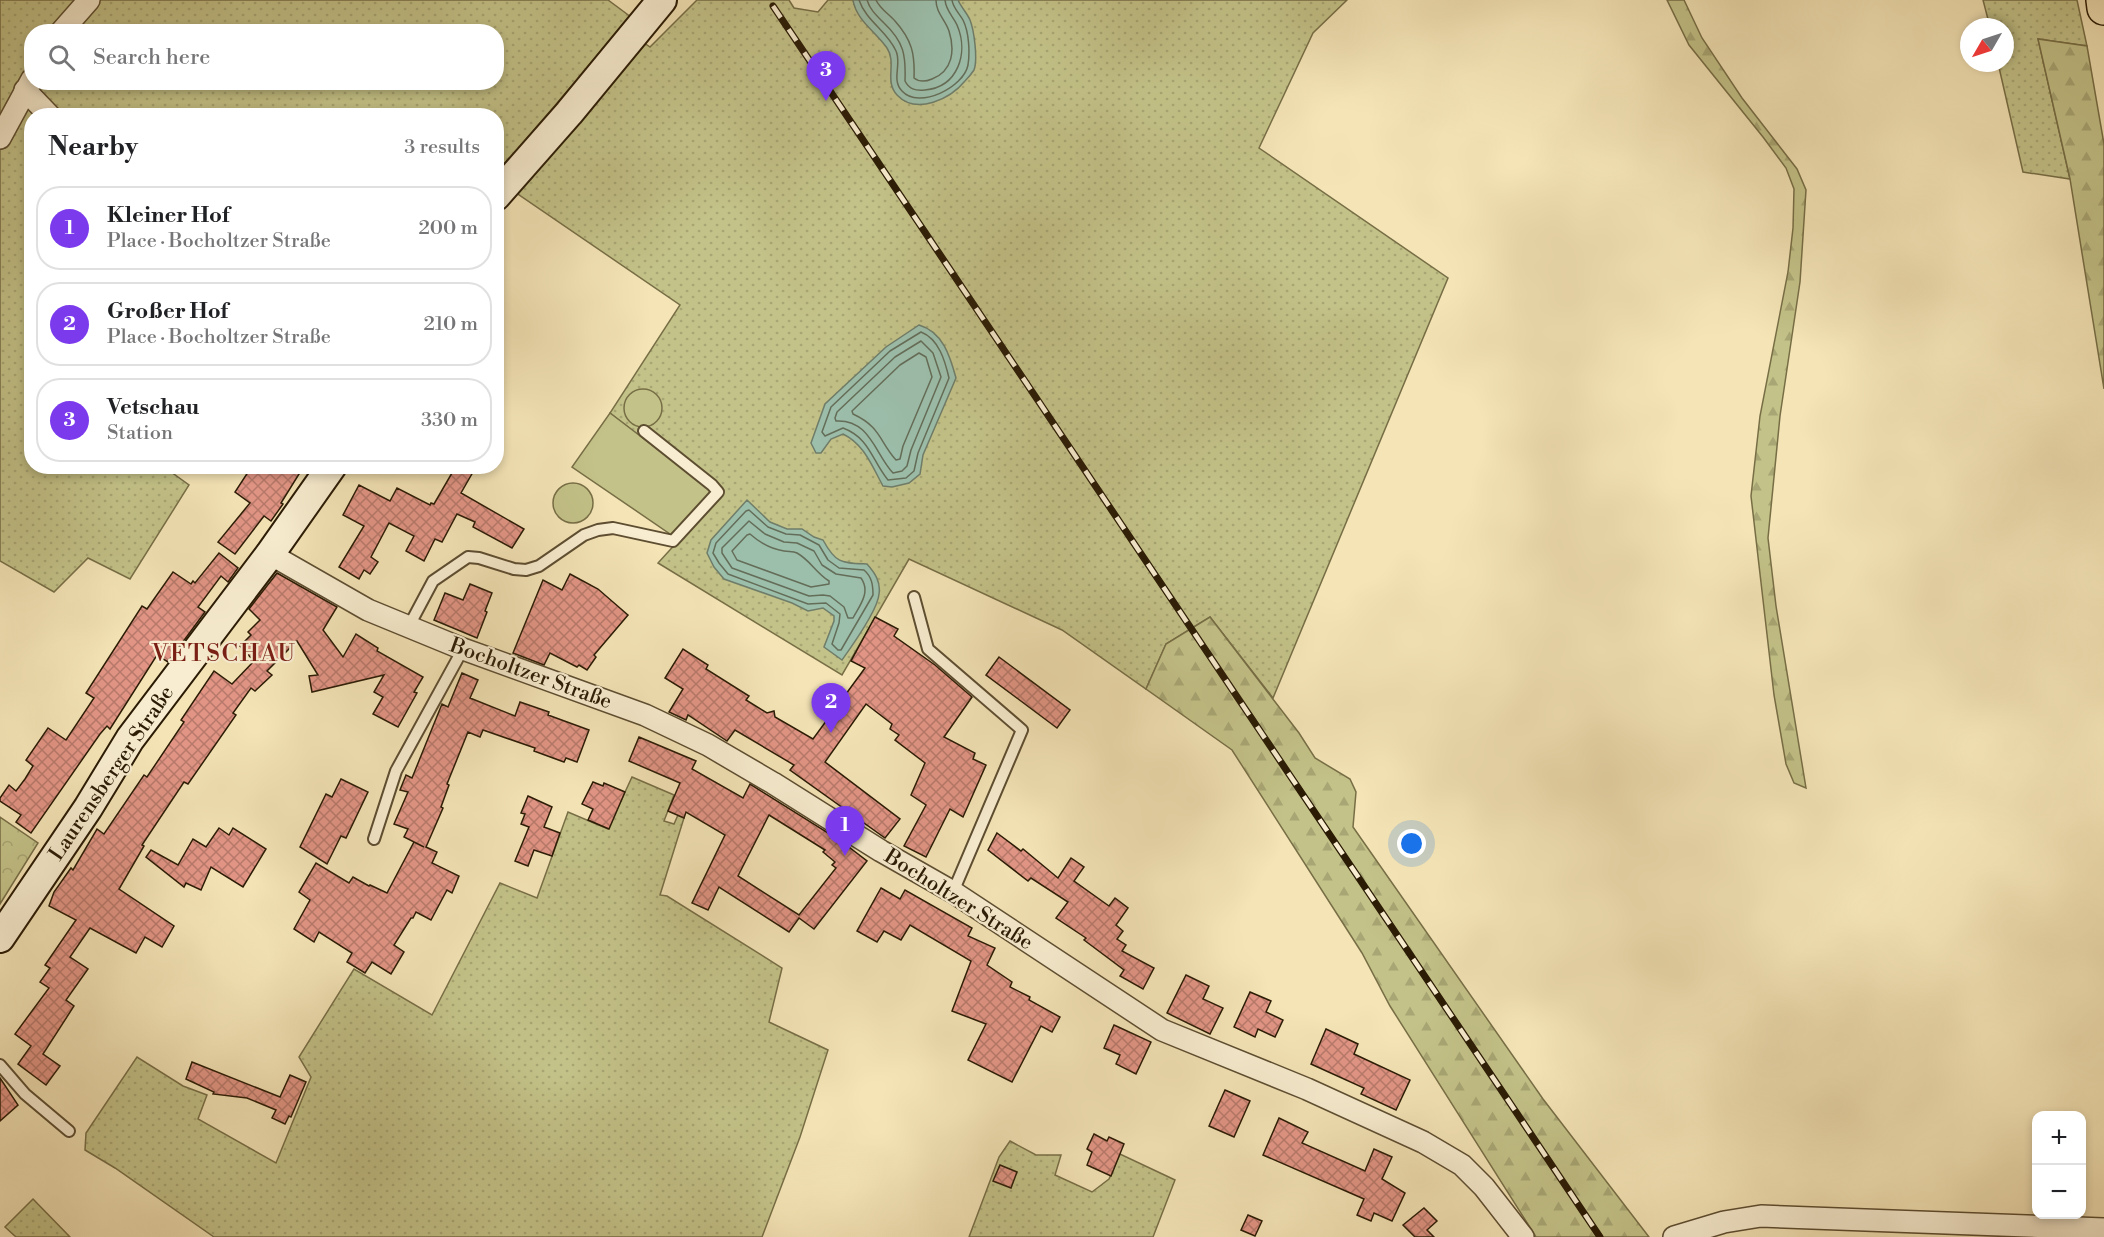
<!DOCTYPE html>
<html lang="en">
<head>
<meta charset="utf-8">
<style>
  body { margin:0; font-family:"Libre Bodoni",serif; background:#f2f2f2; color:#202124 }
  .controls { position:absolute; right:18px; bottom:18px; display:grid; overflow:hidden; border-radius:12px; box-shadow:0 3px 9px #0003 }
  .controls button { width:54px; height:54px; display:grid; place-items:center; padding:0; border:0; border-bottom:2px solid #e0e0e0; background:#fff; color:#202124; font:30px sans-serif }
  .compass { position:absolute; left:1960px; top:18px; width:54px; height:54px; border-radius:50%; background:#fff; box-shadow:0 3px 9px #0003; rotate:231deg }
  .you { position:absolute; left:1412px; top:844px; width:21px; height:21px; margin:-15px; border:4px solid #fff; border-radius:50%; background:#1a73e8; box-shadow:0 0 0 9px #1a73e833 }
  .badge { display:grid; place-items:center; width:39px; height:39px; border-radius:50%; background:#7c3aed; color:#fff; font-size:20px; font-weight:700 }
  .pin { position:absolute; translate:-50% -50px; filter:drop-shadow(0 2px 3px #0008) }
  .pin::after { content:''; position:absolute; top:32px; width:21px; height:18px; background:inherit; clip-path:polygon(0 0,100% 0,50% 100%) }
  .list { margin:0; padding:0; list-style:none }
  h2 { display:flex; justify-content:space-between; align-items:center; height:78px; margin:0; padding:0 24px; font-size:26px }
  h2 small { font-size:20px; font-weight:400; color:#757577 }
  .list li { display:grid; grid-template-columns:39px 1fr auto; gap:18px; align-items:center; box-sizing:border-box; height:84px; margin:0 12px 12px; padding:0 12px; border:2px solid #e0e0e0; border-radius:24px }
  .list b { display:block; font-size:22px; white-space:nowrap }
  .list p { margin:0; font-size:20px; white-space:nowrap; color:#757577 }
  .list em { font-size:20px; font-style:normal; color:#757577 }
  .icon { flex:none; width:33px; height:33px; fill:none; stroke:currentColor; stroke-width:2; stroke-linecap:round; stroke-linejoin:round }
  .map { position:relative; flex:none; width:2104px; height:1237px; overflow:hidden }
  .search { position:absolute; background:#fff; box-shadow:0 3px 9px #0003; left:24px; top:24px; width:480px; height:66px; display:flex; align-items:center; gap:15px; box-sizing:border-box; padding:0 21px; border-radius:24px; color:#757577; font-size:22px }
  .panel { position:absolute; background:#fff; box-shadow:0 3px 9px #0003; left:24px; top:108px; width:480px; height:366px; border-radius:24px }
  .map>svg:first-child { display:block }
  .grass { fill:url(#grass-dots); stroke:#776e46; stroke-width:1.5; fill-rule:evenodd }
  .forest { fill:url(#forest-firs); stroke:#776e46; stroke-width:1.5 }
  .park { fill:url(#park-crowns); stroke:#776e46; stroke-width:1.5 }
  .garden { fill:#c3c288; stroke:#776e46; stroke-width:1.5 }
  .water { fill:#9cbfac; stroke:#6f7d69; stroke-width:1.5 }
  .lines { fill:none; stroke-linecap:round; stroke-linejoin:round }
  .shore { stroke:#646d58; stroke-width:1.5 }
  .building { fill:url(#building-cross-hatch); stroke:#2b1b05; stroke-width:1.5; fill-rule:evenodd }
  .lane-casing { stroke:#5d4d31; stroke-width:14 }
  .street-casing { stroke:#5d4d31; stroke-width:24 }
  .secondary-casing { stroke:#2b1b05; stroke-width:32 }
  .highway-casing { stroke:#2b1b05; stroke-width:36 }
  .lane { stroke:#f8edd0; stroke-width:10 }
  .street { stroke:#f8edd0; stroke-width:21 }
  .secondary { stroke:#f8edd0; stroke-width:28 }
  .highway { stroke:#f4e4b6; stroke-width:33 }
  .rail-casing { stroke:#2b1b05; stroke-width:7 }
  .rail { stroke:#f8edd0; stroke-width:4.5; stroke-dasharray:14; stroke-linecap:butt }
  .labels { text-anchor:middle; stroke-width:4.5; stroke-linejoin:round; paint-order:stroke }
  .street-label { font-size:21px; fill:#2b1b05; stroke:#f8edd0 }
  .quarter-label { font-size:24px; letter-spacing:1.5px; fill:#7a1f14; stroke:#f8edd0 }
</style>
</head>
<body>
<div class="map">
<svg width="2104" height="1237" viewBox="0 0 2104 1237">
  <defs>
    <pattern id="grass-dots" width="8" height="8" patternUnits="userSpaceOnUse" patternTransform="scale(1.5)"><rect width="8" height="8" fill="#c3c288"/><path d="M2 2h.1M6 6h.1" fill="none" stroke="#a8a674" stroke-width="1.8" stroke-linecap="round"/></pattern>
    <pattern id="forest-firs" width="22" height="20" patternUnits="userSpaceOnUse" patternTransform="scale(1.5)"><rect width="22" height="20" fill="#c3c288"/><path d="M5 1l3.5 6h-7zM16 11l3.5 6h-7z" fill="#a8a674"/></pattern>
    <pattern id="park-crowns" width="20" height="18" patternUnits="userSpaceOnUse" patternTransform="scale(1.5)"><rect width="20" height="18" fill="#c3c288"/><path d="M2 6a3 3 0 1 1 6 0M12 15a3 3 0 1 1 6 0" fill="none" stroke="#a8a674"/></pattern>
    <pattern id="building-cross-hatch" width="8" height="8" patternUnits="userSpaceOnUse" patternTransform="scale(1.5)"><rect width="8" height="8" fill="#e29585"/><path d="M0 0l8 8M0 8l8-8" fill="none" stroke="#b7796b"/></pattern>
  </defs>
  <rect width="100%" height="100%" fill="#f4e4b6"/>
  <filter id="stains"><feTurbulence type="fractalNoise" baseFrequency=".00333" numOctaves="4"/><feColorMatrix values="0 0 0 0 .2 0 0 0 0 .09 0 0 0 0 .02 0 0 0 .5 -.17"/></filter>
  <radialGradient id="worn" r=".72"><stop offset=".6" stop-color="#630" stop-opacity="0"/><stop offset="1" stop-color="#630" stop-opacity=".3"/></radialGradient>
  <g class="grass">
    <path d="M0 0H608L631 17 497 173 496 116H32V466L164 467 189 485 130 579 88 558 54 592 0 561ZM32 32H496V82H32Z"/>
    <path d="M697 0H789L794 8 818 12 828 0H853C859 25 883 33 891 54 898 74 880 82 905 101L959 4 958 0H1347L1313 33 1259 148 1448 278 1273 698 1210 617 1166 644 1146 689 1062 630 909 559 842 675 658 563 679 540 714 493 610 413 680 305 512 190 643 42 650 47Z"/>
    <polygon points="1983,0 2077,0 2087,46 2038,39 2070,179 2023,172 1998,63 2005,63 2005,27 1990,27"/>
    <polygon points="632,777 674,795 664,821 674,824 678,815 684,818 660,895 667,896 782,968 769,1022 828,1050 800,1137 762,1237 214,1237 115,1168 85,1150 86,1133 137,1057 183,1086 207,1095 198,1119 276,1163 311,1077 299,1057 354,969 432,1015 500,883 537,898 568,812 608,829"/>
    <polygon points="1010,1141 1036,1155 1061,1155 1055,1175 1092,1192 1109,1179 1120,1154 1175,1180 1153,1237 969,1237 999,1157"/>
    <polygon points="33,1199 70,1237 16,1237 5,1227"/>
  </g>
  <g class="forest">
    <polygon points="1667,0 1684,0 1702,38 1742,98 1797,169 1806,190 1800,282 1780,416 1768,538 1776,606 1806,788 1794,783 1786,764 1774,695 1751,496 1760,416 1788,272 1793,228 1794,189 1786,168 1763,137 1689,45"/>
    <polygon points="2038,39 2087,46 2104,144 2104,389 2070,179"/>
    <polygon points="1210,617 1299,733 1315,758 1350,779 1356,792 1353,827 1543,1099 1649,1237 1536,1237 1390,1006 1362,953 1232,750 1146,689 1166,644"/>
  </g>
  <polygon class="park" points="0,817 38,843 0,904"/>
  <g class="garden">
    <circle cx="643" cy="408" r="19"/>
    <polygon points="610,413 715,493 673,536 572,467"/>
    <circle cx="573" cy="503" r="20"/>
  </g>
  <g class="water">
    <path d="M853 0H958C961 7 967 13 970 20 974 30 978 59 974 70 972 73 968 78 965 81 951 98 917 116 897 95 884 81 897 63 887 48 876 32 856 20 853 0Z"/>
    <path d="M919 325C943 332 950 356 956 378L923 455 920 474 909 483 892 487 883 486C872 466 864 444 843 434L831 439 821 453H816L811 443 825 404 886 347Z"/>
    <path d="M747 500 770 522 787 529H802L814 537 823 540C836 564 842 563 867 564 875 573 881 582 879 594 878 610 852 646 842 660L824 647 834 621V616L823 608 808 611 792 603 724 579 714 567 707 553 711 540Z"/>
  </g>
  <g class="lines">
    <g class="shore">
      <path d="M859 0C866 21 887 31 896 51 902 64 891 80 902 91 919 110 964 87 968 65 970 52 969 32 963 20 959 13 953 8 952 0"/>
      <path d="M867 0C870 10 877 16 884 23 904 42 906 55 905 81 909 89 915 91 925 90 958 87 969 53 957 25 953 16 946 11 945 0"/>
      <path d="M876 0C880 9 889 14 895 21 912 40 915 54 914 78 919 82 925 82 932 79 953 71 955 50 949 31 945 19 936 13 936 0"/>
      <path d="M921 332C939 339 945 361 949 378L918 453 914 471 906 478 888 480C872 461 870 438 843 428L825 436 822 432 831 407 890 351Z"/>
      <path d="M921 341 933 353 941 377 911 450 907 466 902 471 893 473C875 454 870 419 836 421L835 418 837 412 895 357Z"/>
      <path d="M919 353 926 357 932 377 903 446 900 459 896 460C879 441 881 427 853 414L852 411 900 365Z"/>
      <path d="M749 510 768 527 786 534 800 535 819 545 828 560 839 568 864 570C872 577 873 585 873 595L841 650H838L832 644 839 623 840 614 826 603 808 604 728 574 719 563 713 553 716 543 746 511Z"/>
      <path d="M749 521 765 534 784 542 797 543 814 551 822 565 836 574 861 578C871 592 860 605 853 618H848L844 607 830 596 823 595 809 596 732 568 722 553V548Z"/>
      <path d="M750 534C759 542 771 549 784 551 789 552 793 551 797 553 811 561 815 572 829 581V584L811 587 737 560 732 551 747 535Z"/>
    </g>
  </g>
  <g class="building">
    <polygon points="252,466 304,466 281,503 283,504 271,521 264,516 235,554 218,542 250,503 235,492"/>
    <polygon points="456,466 464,466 473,472 461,493 524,529 512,548 473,527 475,522 457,514 442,542 435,539 424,561 406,551 414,536 389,523 371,557 378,562 370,574 364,570 359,579 339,567 364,526 343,515 359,485 390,501 397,488 430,505 431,503 434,504"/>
    <polygon points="219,553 238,568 228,582 221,576 198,607 205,612 168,662 157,655 110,729 107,726 100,734 31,833 16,822 21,815 0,801 0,798 9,785 16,791 25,779 33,766 26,760 48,728 66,740 94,698 86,693 142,606 147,609 173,572 191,584 193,581 195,583"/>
    <polygon points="277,573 337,607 323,630 343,657 356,634 378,648 377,651 423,677 414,692 417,693 398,727 373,714 383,697 374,692 384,675 312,692 309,676 318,675 297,641 267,671 272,675 255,691 251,688 233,713 236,715 188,784 184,782 142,845 144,846 119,889 174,926 162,947 145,937 136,953 90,928 70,957 88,969 66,1000 74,1006 43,1054 60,1066 46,1085 18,1064 31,1046 15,1034 49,988 40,982 50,968 45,965 76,920 49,906 54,892 71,868 73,870 97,829 104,834 144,775 147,777 184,722 181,720 214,671 232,684 254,661 240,646 251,635 248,632 260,620 249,609"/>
    <polygon points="570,574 598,589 628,615 594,655 596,657 587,670 579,665 577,667 550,653 544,665 513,653 543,580 562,590"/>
    <polygon points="470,584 492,593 485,611 487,612 477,638 434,620 445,593 463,600"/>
    <polygon points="875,617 898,629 894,636 935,665 972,697 944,737 975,753 973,759 986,765 963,817 950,809 926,857 904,846 926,805 911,795 925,763 895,740 899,735 890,729 892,724 866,704 825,762 900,819 885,838 790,770 794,765 735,730 727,741 688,715 686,720 669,712 683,689 665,678 683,649 708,665 706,669 749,696 746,700 767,713 774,711 775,717 813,739 865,668 851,661"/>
    <polygon points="999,657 1070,710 1057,728 986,675"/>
    <polygon points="462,673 478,680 470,698 515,716 520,702 549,712 548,715 589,730 577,762 566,758 564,762 534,751 535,748 483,730 480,737 468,732 447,784 449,785 441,807 443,808 426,847 437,852 432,863 459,876 452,893 447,890 431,920 416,912 413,918 411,918 394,945 404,952 391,974 372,962 365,973 347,962 352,953 319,932 314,942 294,929 310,900 299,892 316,863 349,883 353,877 369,886 370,885 387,893 414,842 424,847 404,837 408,829 394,824 408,792 400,790 406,775 412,778 442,704 448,707"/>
    <path d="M639 737 696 761 692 769 743 798 750 784 841 841 867 861 814 929 799 918 789 932 719 887 708 910 692 903 725 835 686 812 684 818 668 811 680 783 629 761ZM769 815 825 850 823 852 835 862 832 865 836 868 799 915 738 876Z"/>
    <polygon points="341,779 368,792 346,838 341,836 327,864 300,847 326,794 332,797"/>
    <polygon points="593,782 603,786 604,783 625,792 609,829 588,820 593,809 582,804"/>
    <polygon points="528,796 552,807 544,827 560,833 552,856 534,850 528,866 515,861 529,827 521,824 525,814 521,813"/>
    <polygon points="219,828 229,835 233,828 266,849 243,887 211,867 201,890 186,883 184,887 146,857 151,850 178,865 193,839 206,847"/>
    <polygon points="997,833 1021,851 1023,849 1058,878 1071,858 1084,867 1074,881 1109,906 1115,898 1128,908 1116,925 1123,931 1117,939 1126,945 1122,951 1154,968 1143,989 1120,976 1124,970 1084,940 1086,938 1056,918 1068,902 1031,878 1028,881 988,850"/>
    <polygon points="881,888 900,899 905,890 972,928 968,936 995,948 987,965 1012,982 1010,987 1030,997 1029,1000 1060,1017 1052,1032 1041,1026 1012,1082 968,1060 986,1024 952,1011 971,961 910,925 901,940 884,931 877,942 857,931"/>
    <polygon points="1186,975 1209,986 1203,999 1223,1008 1210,1034 1167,1013"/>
    <polygon points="1250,992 1271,1001 1266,1012 1283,1020 1275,1037 1258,1029 1255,1037 1234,1027"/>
    <polygon points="1114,1025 1151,1042 1136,1074 1116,1064 1120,1055 1104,1048"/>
    <polygon points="1326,1029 1358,1044 1354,1054 1410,1080 1396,1110 1361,1094 1364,1088 1311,1064"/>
    <polygon points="192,1062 280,1097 290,1075 306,1082 291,1117 289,1116 285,1124 272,1118 276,1110 247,1098 213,1094 214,1092 186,1079"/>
    <polygon points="0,1078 18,1105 0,1121"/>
    <polygon points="1225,1090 1250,1101 1234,1137 1209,1126"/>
    <polygon points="1279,1118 1308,1132 1302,1143 1365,1171 1374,1149 1392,1157 1382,1179 1405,1193 1392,1221 1374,1213 1371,1221 1357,1215 1364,1199 1263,1155"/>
    <polygon points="1094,1134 1107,1141 1109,1137 1124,1144 1111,1176 1087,1165 1092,1152 1087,1149"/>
    <polygon points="1000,1165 1017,1172 1011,1188 993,1181"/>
    <polygon points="1424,1208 1437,1221 1427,1230 1434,1237 1415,1237 1403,1225"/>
    <polygon points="1248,1215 1262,1221 1255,1236 1241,1230"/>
  </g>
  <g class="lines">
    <g class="lane-casing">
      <g id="lane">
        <polyline points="914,597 928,649 1022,730 953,892"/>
        <polyline points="409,626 433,581 468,557 479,558 514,569 526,570 539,566 584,535 598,530 613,528 673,541 718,492 712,485 644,431"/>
        <polyline points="374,839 396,771 463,649"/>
        <polyline points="0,1065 25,1094 69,1131"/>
      </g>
    </g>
    <g class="street-casing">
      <g id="street">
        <polyline points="61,32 89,0"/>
        <polyline points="25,90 50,116"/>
        <polyline points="0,138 32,79"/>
        <polyline points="270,554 368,610 463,649 645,715 708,745 773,783 881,851 953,892 1162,1030 1307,1089 1423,1142 1462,1165 1484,1187 1523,1237"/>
        <polyline points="1674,1237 1724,1222 1761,1216 2104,1229"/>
      </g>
    </g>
    <g class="secondary-casing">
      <g id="secondary">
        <polyline points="496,196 569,113 662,0"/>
        <polyline points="0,938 88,808 130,739 270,554 332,466"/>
      </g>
    </g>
    <g class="highway-casing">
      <polyline id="highway" points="2103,0 2104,8"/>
    </g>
    <use href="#lane" class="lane"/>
    <use href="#street" class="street"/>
    <use href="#secondary" class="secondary"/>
    <use href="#highway" class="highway"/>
    <g class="rail-casing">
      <polyline id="rail" points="773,6 1600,1237"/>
    </g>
    <use href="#rail" class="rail"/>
  </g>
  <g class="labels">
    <g class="street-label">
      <text transform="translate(531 673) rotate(20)" y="7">Bocholtzer Straße</text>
      <text transform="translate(111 773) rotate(-56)" y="7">Laurensberger Straße</text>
      <text transform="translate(959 899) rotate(32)" y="7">Bocholtzer Straße</text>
    </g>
    <g class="quarter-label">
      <text x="224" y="661">VETSCHAU</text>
    </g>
  </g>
  <rect width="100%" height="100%" filter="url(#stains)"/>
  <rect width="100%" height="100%" fill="url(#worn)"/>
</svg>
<div class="controls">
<button>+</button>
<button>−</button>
</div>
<svg class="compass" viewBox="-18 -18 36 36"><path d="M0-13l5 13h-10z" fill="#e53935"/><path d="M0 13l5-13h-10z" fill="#757577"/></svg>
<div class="you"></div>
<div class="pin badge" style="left:845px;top:856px">1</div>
<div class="pin badge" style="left:831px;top:733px">2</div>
<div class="pin badge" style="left:826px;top:101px">3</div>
<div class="search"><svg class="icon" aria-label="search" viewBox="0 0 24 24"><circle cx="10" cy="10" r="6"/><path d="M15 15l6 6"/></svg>Search here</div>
<section class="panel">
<h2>Nearby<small>3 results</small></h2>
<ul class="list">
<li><span class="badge">1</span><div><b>Kleiner Hof</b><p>Place · Bocholtzer Straße</p></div><em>200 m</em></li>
<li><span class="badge">2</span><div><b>Großer Hof</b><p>Place · Bocholtzer Straße</p></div><em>210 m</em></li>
<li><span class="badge">3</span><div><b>Vetschau</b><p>Station</p></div><em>330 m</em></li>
</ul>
</section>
</div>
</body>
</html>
